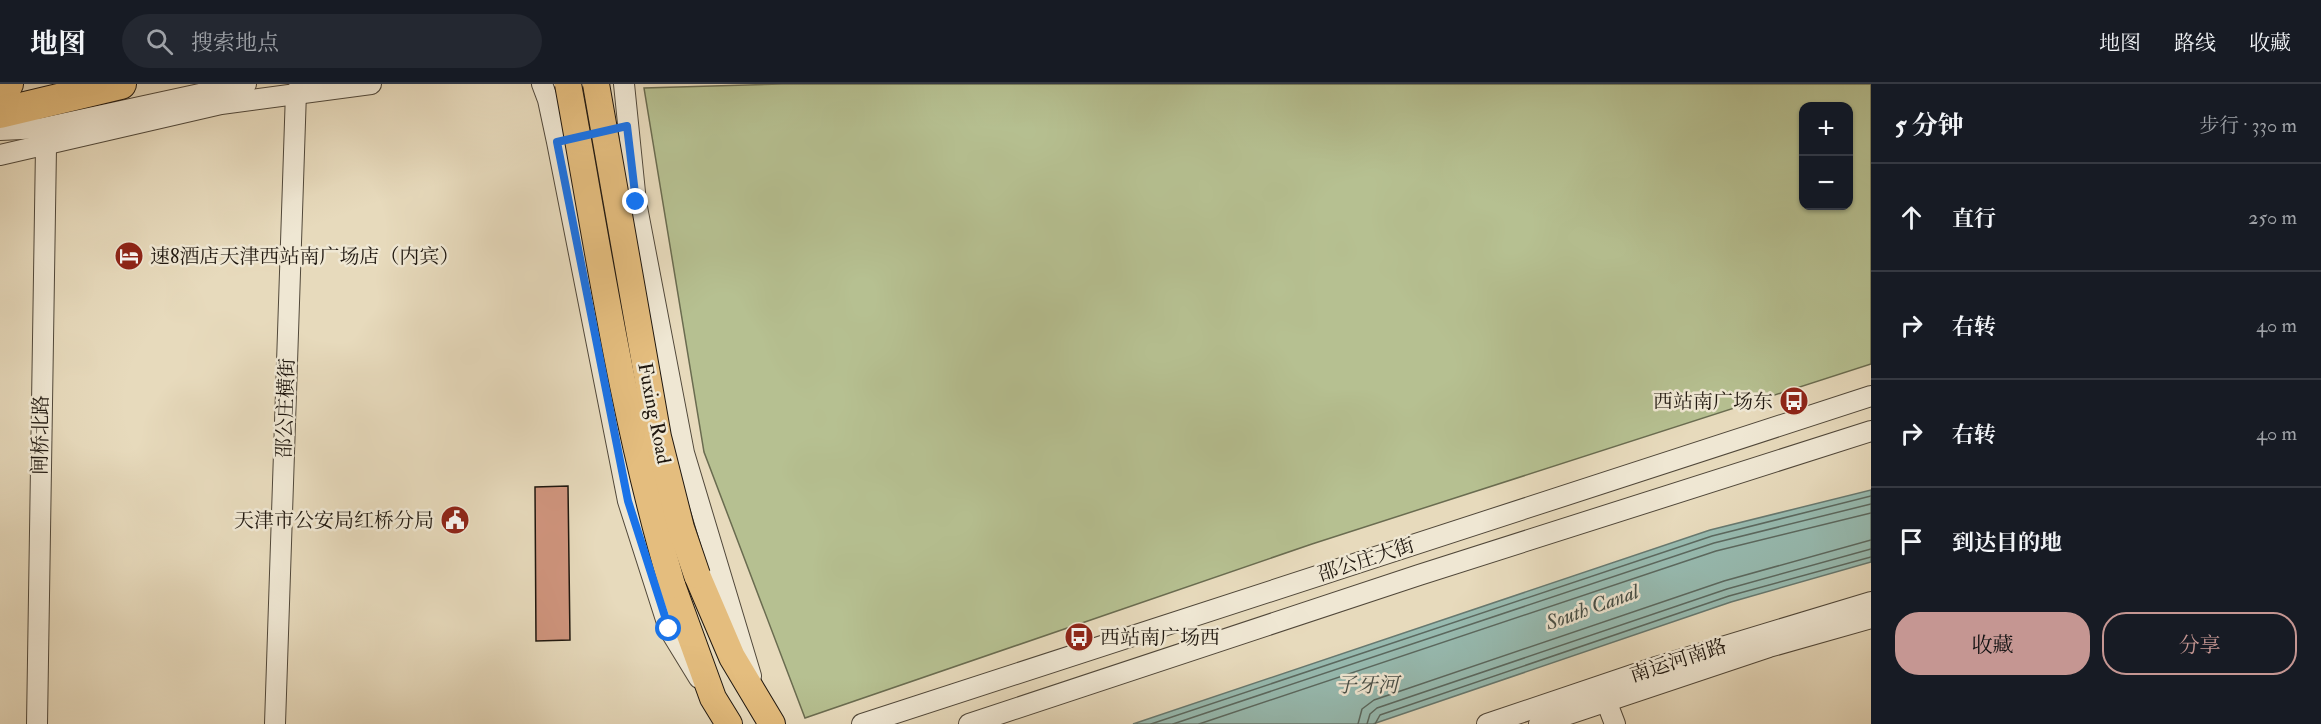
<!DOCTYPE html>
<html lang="zh">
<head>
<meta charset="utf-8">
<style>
  body { margin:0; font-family:"IM FELL Double Pica","Noto Serif SC",serif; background:#242831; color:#f1f3f6 }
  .controls { position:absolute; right:18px; top:18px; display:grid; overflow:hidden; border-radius:12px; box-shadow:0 2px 4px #0004 }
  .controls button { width:54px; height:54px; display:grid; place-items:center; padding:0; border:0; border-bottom:2px solid #363941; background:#171b24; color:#f1f3f6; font:30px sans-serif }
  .stop { position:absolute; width:18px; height:18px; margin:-14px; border:4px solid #1a73e8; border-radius:50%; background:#fff }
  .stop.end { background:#1a73e8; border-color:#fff; box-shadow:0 2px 6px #0008 }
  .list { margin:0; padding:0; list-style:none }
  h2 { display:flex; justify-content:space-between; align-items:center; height:78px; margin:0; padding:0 24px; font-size:26px }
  h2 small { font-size:20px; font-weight:400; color:#9ea1a6 }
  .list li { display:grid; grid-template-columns:39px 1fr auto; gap:18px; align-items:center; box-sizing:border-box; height:108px; padding:0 24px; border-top:2px solid #363941 }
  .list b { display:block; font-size:22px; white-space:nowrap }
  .list em { font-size:20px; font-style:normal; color:#9ea1a6 }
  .actions { display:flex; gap:12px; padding:18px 24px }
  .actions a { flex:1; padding:14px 0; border:2px solid #c59692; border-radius:24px; text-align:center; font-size:21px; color:#c59692 }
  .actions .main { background:#c59692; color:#111 }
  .icon { flex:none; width:33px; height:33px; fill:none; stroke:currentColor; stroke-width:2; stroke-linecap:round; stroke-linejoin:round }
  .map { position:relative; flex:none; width:1871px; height:640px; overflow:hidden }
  header { display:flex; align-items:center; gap:36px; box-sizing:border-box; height:84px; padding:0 30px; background:#171b24; border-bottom:2px solid #363941 }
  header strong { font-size:28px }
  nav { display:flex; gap:33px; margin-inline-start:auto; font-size:21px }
  .search { width:420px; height:54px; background:#242831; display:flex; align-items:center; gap:15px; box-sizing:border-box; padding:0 21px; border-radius:33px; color:#9ea1a6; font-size:22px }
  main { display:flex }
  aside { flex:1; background:#171b24 }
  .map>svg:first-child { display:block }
  .green { fill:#b6c091; stroke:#6a6c50; stroke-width:1.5; fill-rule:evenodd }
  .water { fill:#97bbb1; stroke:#677970; stroke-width:1.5 }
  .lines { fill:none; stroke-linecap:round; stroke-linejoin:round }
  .shore { stroke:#5b6960; stroke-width:1.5 }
  .building { fill:#d0957e; stroke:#1f170f; stroke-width:1.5 }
  .minor-casing { stroke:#51483a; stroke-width:22 }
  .major-casing { stroke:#1f170f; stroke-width:28 }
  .highway-casing { stroke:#1f170f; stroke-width:32 }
  .minor { stroke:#efe7d3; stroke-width:20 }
  .major { stroke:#e4bd7e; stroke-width:26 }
  .highway { stroke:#e4bd7e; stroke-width:30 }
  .major-bridge-casing { stroke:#1f170f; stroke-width:28; stroke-linecap:butt }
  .major-bridge { stroke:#e4bd7e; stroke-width:26 }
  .route { stroke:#1a73e8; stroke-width:8 }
  .labels { text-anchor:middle; stroke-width:5; stroke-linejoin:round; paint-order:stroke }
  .poi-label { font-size:20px; fill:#1f170f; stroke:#efe7d3; text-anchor:start }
  .street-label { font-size:20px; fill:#1f170f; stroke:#efe7d3 }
  .water-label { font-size:21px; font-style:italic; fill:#495048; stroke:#efe7d3 }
</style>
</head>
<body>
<header>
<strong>地图</strong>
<div class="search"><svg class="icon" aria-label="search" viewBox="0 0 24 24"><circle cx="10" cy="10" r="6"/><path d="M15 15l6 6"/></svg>搜索地点</div>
<nav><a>地图</a><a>路线</a><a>收藏</a></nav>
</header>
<main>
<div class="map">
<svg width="1871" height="640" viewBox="0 0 1871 640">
  <rect width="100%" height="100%" fill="#e7dabc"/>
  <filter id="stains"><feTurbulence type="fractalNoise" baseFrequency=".00333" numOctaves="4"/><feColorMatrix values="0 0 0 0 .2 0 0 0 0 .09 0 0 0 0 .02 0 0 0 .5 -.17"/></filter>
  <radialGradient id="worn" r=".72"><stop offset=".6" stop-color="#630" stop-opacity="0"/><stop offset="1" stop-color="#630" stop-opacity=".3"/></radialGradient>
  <path class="green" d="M782 0H1871V280L1312 460 805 634 704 368 644 4ZM1804 22H1848V122H1804Z"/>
  <polygon class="water" points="1871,406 1871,478 1731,518 1373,640 1133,640 1710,446"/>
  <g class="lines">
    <g class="shore">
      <polyline points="1151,640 1712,452 1871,412"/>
      <polyline points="1173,640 1714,459 1871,420"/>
      <polyline points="1199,640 1716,467 1871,429"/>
      <polyline points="1358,640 1362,625 1374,616 1724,497 1871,456"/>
      <polyline points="1367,640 1370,630 1377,624 1727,505 1871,465"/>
      <polyline points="1375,640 1380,631 1729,512 1871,473"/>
    </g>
  </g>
  <polygon class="building" points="568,402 570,556 536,557 535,403"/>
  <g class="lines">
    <g class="minor-casing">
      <g id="minor">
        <polyline points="542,0 548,16 557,58 628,417 669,545 699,594"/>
        <polyline points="624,0 636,118 684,369 751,592"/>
        <polyline points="0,46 43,44 246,0"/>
        <polyline points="0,71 221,20 371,0"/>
        <polyline points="1602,606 1615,640"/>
        <polyline points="37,640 46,63"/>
        <polyline points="275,640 296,8"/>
        <polyline points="862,640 1871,312"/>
        <polyline points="969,640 1419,491 1871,347"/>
        <polyline points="1487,640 1656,583 1871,518"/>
        <polyline points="1539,640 1769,563 1871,534"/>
      </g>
    </g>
    <g class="major-casing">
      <g id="major">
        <polyline points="697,491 732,573 772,640"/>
        <polyline points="672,501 713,614 729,640"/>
      </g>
    </g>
    <g class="highway-casing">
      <g id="highway">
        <polyline points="0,2 8,0"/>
        <polyline points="0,29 121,0"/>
      </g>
    </g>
    <use href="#minor" class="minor"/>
    <use href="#major" class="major"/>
    <use href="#highway" class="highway"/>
    <g class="major-bridge-casing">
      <g id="major-bridge">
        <path d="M568 0C599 170 623 335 672 501"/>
        <polyline points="596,0 658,353 681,444 697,491"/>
      </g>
    </g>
    <use href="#major-bridge" class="major-bridge"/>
  </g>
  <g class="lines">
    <polyline class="route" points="636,118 627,42 557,58 628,417 669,545"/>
  </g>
  <defs>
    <g id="hotel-disc" transform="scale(1.5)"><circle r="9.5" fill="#8f2418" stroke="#efe7d3"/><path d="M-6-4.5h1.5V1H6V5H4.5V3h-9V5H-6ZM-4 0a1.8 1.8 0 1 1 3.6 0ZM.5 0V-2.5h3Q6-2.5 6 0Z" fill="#fff"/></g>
    <g id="bus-disc" transform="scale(1.5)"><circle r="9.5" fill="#8f2418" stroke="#efe7d3"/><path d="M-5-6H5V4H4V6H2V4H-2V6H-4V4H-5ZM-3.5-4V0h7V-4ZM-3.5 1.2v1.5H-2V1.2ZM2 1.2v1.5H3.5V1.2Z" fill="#fff"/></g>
    <g id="civic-disc" transform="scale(1.5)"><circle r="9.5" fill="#8f2418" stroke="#efe7d3"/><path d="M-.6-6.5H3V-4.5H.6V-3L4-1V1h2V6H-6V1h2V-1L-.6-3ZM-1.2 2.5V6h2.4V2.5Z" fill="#fff"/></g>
  </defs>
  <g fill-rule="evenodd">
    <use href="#hotel-disc" x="129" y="172"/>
    <use href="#bus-disc" x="1794" y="317"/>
    <use href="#civic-disc" x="455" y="436"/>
    <use href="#bus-disc" x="1079" y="553"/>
  </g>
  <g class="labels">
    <g class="poi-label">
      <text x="150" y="179">速8酒店天津西站南广场店（内宾）</text>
      <text x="1773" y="324" text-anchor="end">西站南广场东</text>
      <text x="434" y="443" text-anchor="end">天津市公安局红桥分局</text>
      <text x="1100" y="560">西站南广场西</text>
    </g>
    <g class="street-label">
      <text transform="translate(285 324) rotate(-88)" y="7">邵公庄横街</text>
      <text transform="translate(655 329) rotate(79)" y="7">Fuxing Road</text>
      <text transform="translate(40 351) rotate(-89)" y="7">闸桥北路</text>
      <text transform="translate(1366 475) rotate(-18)" y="7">邵公庄大街</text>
      <text transform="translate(1678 576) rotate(-18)" y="7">南运河南路</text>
    </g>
    <g class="water-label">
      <text transform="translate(1592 523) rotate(-20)" y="7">South Canal</text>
      <text x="1367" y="608">子牙河</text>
    </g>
  </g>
  <rect width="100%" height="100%" filter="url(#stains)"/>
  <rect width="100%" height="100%" fill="url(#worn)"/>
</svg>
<div class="controls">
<button>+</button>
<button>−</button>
</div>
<div class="stop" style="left:669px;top:545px"></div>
<div class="stop end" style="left:636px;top:118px"></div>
</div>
<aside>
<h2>5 分钟<small>步行 · 330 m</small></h2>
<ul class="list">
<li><svg class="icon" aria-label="ahead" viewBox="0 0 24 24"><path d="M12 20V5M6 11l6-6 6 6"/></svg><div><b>直行</b></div><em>250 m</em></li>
<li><svg class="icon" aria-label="right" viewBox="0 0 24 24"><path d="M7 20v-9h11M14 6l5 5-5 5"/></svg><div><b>右转</b></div><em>40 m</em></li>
<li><svg class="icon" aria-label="right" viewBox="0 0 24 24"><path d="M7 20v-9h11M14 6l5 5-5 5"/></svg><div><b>右转</b></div><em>40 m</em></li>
<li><svg class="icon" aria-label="arrive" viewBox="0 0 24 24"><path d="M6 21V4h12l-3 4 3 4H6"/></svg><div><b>到达目的地</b></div></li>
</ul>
<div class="actions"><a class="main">收藏</a><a>分享</a></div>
</aside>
</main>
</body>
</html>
